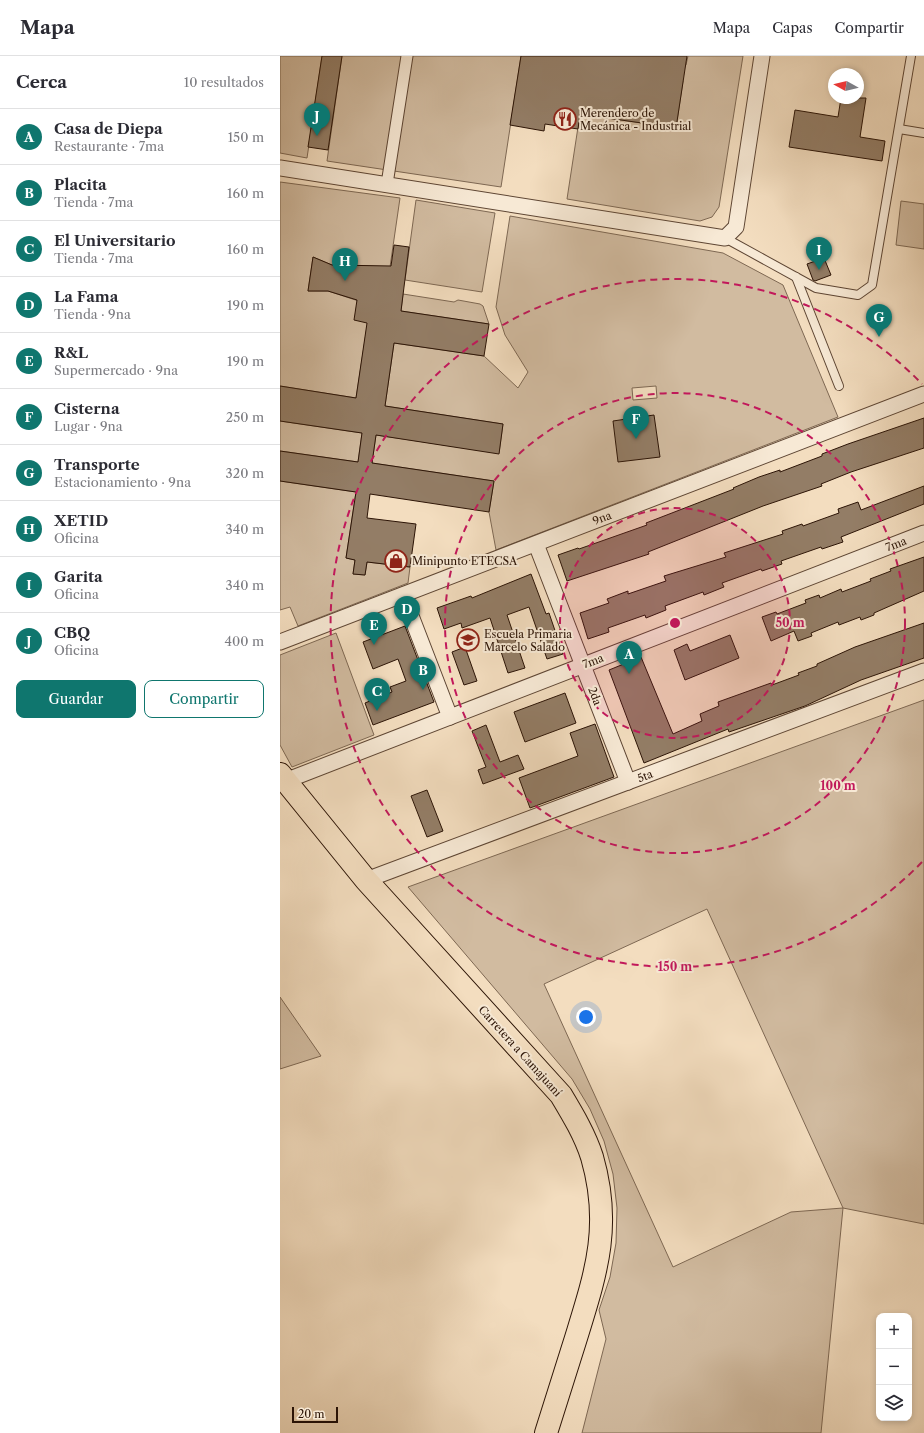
<!DOCTYPE html>
<html lang="es">
<head>
<meta charset="utf-8">
<style>
  body { margin:0; font-family:"Libre Caslon Text",serif; background:#f2f2f3; color:#2b2b33 }
  .controls { position:absolute; right:12px; bottom:12px; display:grid; overflow:hidden; border-radius:8px; box-shadow:0 2px 6px #0003 }
  .controls button { width:36px; height:36px; display:grid; place-items:center; padding:0; border:0; border-bottom:1px solid #e1e1e2; background:#fff; color:#2b2b33; font:20px sans-serif }
  .compass { position:absolute; left:548px; top:12px; width:36px; height:36px; border-radius:50%; background:#fff; box-shadow:0 2px 6px #0003; rotate:278deg }
  .scale { position:absolute; left:12px; bottom:10px; width:46px; box-sizing:border-box; padding-left:4px; border:2px solid #2c1406; border-top:0; font-size:11px; line-height:14px; white-space:nowrap; color:#2c1406; -webkit-text-stroke:3px #f7e9d5; paint-order:stroke }
  .you { position:absolute; left:306px; top:961px; width:14px; height:14px; margin:-10px; border:3px solid #fff; border-radius:50%; background:#1a73e8; box-shadow:0 0 0 6px #1a73e833 }
  .badge { display:grid; place-items:center; width:26px; height:26px; border-radius:50%; background:#0f766e; color:#fff; font-size:13px; font-weight:700 }
  .pin { position:absolute; translate:-50% -33px; filter:drop-shadow(0 1px 2px #0008) }
  .pin::after { content:''; position:absolute; top:21px; width:14px; height:12px; background:inherit; clip-path:polygon(0 0,100% 0,50% 100%) }
  .list { margin:0; padding:0; list-style:none }
  h2 { display:flex; justify-content:space-between; align-items:center; height:52px; margin:0; padding:0 16px; font-size:17px }
  h2 small { font-size:13px; font-weight:400; color:#7c7c81 }
  .list li { display:grid; grid-template-columns:26px 1fr auto; gap:12px; align-items:center; box-sizing:border-box; height:56px; padding:0 16px; border-top:1px solid #e1e1e2 }
  .list b { display:block; font-size:15px; white-space:nowrap }
  .list p { margin:0; font-size:13px; white-space:nowrap; color:#7c7c81 }
  .list em { font-size:13px; font-style:normal; color:#7c7c81 }
  .actions { display:flex; gap:8px; padding:12px 16px }
  .actions a { flex:1; padding:9px 0; border:1px solid #0f766e; border-radius:8px; text-align:center; font-size:14px; color:#0f766e }
  .actions .main { background:#0f766e; color:#fff }
  .icon { flex:none; width:22px; height:22px; fill:none; stroke:currentColor; stroke-width:2; stroke-linecap:round; stroke-linejoin:round }
  .map { position:relative; flex:none; width:644px; height:1377px; overflow:hidden }
  header { display:flex; align-items:center; gap:24px; box-sizing:border-box; height:56px; padding:0 20px; background:#fff; border-bottom:1px solid #e1e1e2 }
  header strong { font-size:19px }
  nav { display:flex; gap:22px; margin-inline-start:auto; font-size:14px }
  main { display:flex }
  aside { flex:1; background:#fff }
  .map>svg:first-child { display:block }
  .green { fill:#d1bba0; stroke:#7e6853; fill-rule:evenodd }
  .building { fill:#937d66; stroke:#2c1406 }
  .lines { fill:none; stroke-linecap:round; stroke-linejoin:round }
  .service-casing { stroke:#5e4634; stroke-width:10 }
  .pedestrian-casing { stroke:#5e4634; stroke-width:13 }
  .minor-casing { stroke:#5e4634; stroke-width:17 }
  .primary-casing { stroke:#2c1406; stroke-width:24 }
  .service { stroke:#f7e9d5; stroke-width:8 }
  .pedestrian { stroke:#f7e9d5; stroke-width:11 }
  .minor { stroke:#f7e9d5; stroke-width:15 }
  .primary { stroke:#f3ddbf; stroke-width:22 }
  .ring { fill:none; stroke:#c2185b; stroke-width:2; stroke-dasharray:7 5 }
  .labels { text-anchor:middle; stroke-width:4; stroke-linejoin:round; paint-order:stroke }
  .poi-label { font-size:11px; fill:#2c1406; stroke:#f7e9d5; text-anchor:start }
  .street-label { font-size:11px; fill:#2c1406; stroke:#f7e9d5 }
  .centre { fill:#c2185b; stroke:#f7e9d5; stroke-width:2 }
  .ring-label { font-size:12px; text-anchor:middle; font-weight:bold; fill:#c2185b; stroke:#f7e9d5; stroke-width:4; stroke-linejoin:round; paint-order:stroke }
</style>
</head>
<body>
<header>
<strong>Mapa</strong>
<nav><a>Mapa</a><a>Capas</a><a>Compartir</a></nav>
</header>
<main>
<aside>
<h2>Cerca<small>10 resultados</small></h2>
<ul class="list">
<li><span class="badge">A</span><div><b>Casa de Diepa</b><p>Restaurante · 7ma</p></div><em>150 m</em></li>
<li><span class="badge">B</span><div><b>Placita</b><p>Tienda · 7ma</p></div><em>160 m</em></li>
<li><span class="badge">C</span><div><b>El Universitario</b><p>Tienda · 7ma</p></div><em>160 m</em></li>
<li><span class="badge">D</span><div><b>La Fama</b><p>Tienda · 9na</p></div><em>190 m</em></li>
<li><span class="badge">E</span><div><b>R&amp;L</b><p>Supermercado · 9na</p></div><em>190 m</em></li>
<li><span class="badge">F</span><div><b>Cisterna</b><p>Lugar · 9na</p></div><em>250 m</em></li>
<li><span class="badge">G</span><div><b>Transporte</b><p>Estacionamiento · 9na</p></div><em>320 m</em></li>
<li><span class="badge">H</span><div><b>XETID</b><p>Oficina</p></div><em>340 m</em></li>
<li><span class="badge">I</span><div><b>Garita</b><p>Oficina</p></div><em>340 m</em></li>
<li><span class="badge">J</span><div><b>CBQ</b><p>Oficina</p></div><em>400 m</em></li>
</ul>
<div class="actions"><a class="main">Guardar</a><a>Compartir</a></div>
</aside>
<div class="map">
<svg width="644" height="1377" viewBox="0 0 644 1377">
  <rect width="100%" height="100%" fill="#f3ddbf"/>
  <filter id="stains"><feTurbulence type="fractalNoise" baseFrequency=".005" numOctaves="4"/><feColorMatrix values="0 0 0 0 .2 0 0 0 0 .09 0 0 0 0 .02 0 0 0 .5 -.17"/></filter>
  <radialGradient id="worn" r=".72"><stop offset=".6" stop-color="#630" stop-opacity="0"/><stop offset="1" stop-color="#630" stop-opacity=".3"/></radialGradient>
  <g class="green">
    <polygon points="0,0 42,0 27,102 0,97"/>
    <polygon points="62,0 241,0 221,131 47,105"/>
    <polygon points="343,0 406,9 408,0 463,0 439,151 432,161 420,165 287,143 300,58 396,72 403,25 276,6"/>
    <polygon points="0,126 120,142 110,211 52,209 33,201 28,235 48,235 97,251 87,271 76,342 0,330"/>
    <polygon points="136,144 215,157 202,236 125,224"/>
    <polygon points="621,145 644,148 644,193 616,189"/>
    <path d="M230 160 443 197 503 229 558 361 216 494 209 456 214 425 92 407 96 379 219 397 223 368 105 350 114 287 204 300 238 332 248 316 225 279 216 251ZM376 330 377 342 353 344 352 332Z"/>
    <polygon points="123,238 174,246 178,244 200,248 203,250 209,268 121,255"/>
    <polygon points="0,365 82,377 78,406 0,395"/>
    <polygon points="0,425 76,436 66,502 75,504 73,518 85,519 87,506 130,511 128,527 18,570 10,551 0,554"/>
    <polygon points="56,577 94,679 12,711 0,689 0,599"/>
    <path d="M644 644V1168L563 1152 541 1377H302L326 1283 319 1254 330 1221 336 1187 337 1152 333 1118 324 1085 310 1053 292 1023 128 831ZM427 853 563 1152 511 1156 393 1211 264 928Z"/>
    <polygon points="0,941 41,1000 0,1013"/>
  </g>
  <g class="building">
    <polygon points="42,0 62,0 48,94 28,91"/>
    <polygon points="241,0 407,0 396,72 300,58 298,73 265,68 264,75 230,69"/>
    <polygon points="561,42 586,42 580,81 605,85 602,105 509,91 515,54 558,61"/>
    <polygon points="114,189 129,191 121,255 209,268 204,300 114,287 105,350 223,368 219,398 96,379 92,407 214,425 209,456 90,438 87,462 136,468 130,511 87,506 85,519 73,518 75,504 66,502 76,436 0,425 0,395 78,406 82,377 0,365 0,330 76,342 87,267 74,264 77,244 48,235 28,235 33,201 52,209 111,210"/>
    <polygon points="544,202 551,219 535,225 533,224 527,208"/>
    <polygon points="374,359 380,401 338,406 333,365"/>
    <polygon points="644,362 644,392 571,416 541,428 542,430 483,450 368,496 369,498 287,525 278,499 298,492 299,493 367,469 366,467 454,433 453,432 479,421 500,414 500,416 542,400 542,398 568,388"/>
    <polygon points="644,430 644,448 561,481 563,486 542,493 541,491 501,505 502,508 482,515 481,513 442,527 444,531 424,539 423,536 385,550 386,554 366,562 365,559 328,572 329,576 308,583 300,557 329,547 327,543 348,535 348,538 386,525 384,520 446,501 444,497 503,478 502,475 522,468 523,470 559,457 558,453 578,446 581,454"/>
    <polygon points="644,501 644,535 594,557 594,559 581,564 580,561 559,569 558,566 531,577 532,580 518,585 514,575 491,585 482,561 496,556 497,558 526,547 525,544 539,539 540,542 561,533 562,536 591,525 590,523 611,515 610,513"/>
    <polygon points="251,518 266,558 269,557 283,598 267,603 249,551 227,559 245,612 228,617 210,562 182,572 181,567 164,573 157,552 191,540 192,542"/>
    <polygon points="644,567 644,602 581,624 525,650 449,676 448,673 364,707 329,614 361,601 393,678 422,665 420,658 439,650 438,646 491,627 492,629 519,619 518,617 537,610 537,608 575,591"/>
    <polygon points="125,570 154,646 93,669 85,647 112,636 110,631 126,625 118,603 93,613 83,586"/>
    <polygon points="450,579 459,602 405,624 394,594 407,588 410,595"/>
    <polygon points="185,591 197,625 184,629 172,596"/>
    <polygon points="285,637 296,667 245,686 234,656"/>
    <polygon points="315,668 334,721 250,752 239,722 298,700 290,677"/>
    <polygon points="206,669 220,706 238,699 244,713 203,728 198,714 206,711 192,675"/>
    <polygon points="147,734 163,775 147,781 131,740"/>
  </g>
  <g class="lines">
    <g class="service-casing">
      <g id="service">
        <polyline points="619,73 644,77"/>
        <polyline points="445,182 536,232 578,239 592,229 631,0"/>
        <polyline points="516,221 559,330"/>
      </g>
    </g>
    <g class="pedestrian-casing">
      <polyline id="pedestrian" points="107,128 127,0"/>
    </g>
    <g class="minor-casing">
      <g id="minor">
        <polyline points="0,112 445,182 456,171 482,0"/>
        <polyline points="256,488 348,726"/>
        <polyline points="123,539 170,661"/>
        <polyline points="0,586 644,338"/>
        <polyline points="5,725 644,477"/>
        <polyline points="86,824 644,615"/>
      </g>
    </g>
    <g class="primary-casing">
      <path id="primary" d="M0 718 86 824 281 1039C293 1059 305 1079 312 1101 332 1170 316 1217 296 1282 286 1313 276 1345 266 1377"/>
    </g>
    <use href="#service" class="service"/>
    <use href="#pedestrian" class="pedestrian"/>
    <use href="#minor" class="minor"/>
    <use href="#primary" class="primary"/>
  </g>
  <circle cx="395" cy="567" r="115" fill="#c2185b" fill-opacity=".12"/>
  <g class="ring">
    <circle cx="395" cy="567" r="115"/>
    <circle cx="395" cy="567" r="230"/>
    <path d="M642 806A344 344 0 1 1 642 328"/>
  </g>
  <defs>
    <g id="restaurant-ring" transform="scale(1.15)"><circle r="9.5" fill="#f7e9d5" stroke="#8f2418" stroke-width="1.5"/><path d="M-5-6h1v4h1v-4h1v4h1v-4h1v5L-1.5 .5V6h-2V.5L-5-1ZM5-6V6H3V1.5H1.5Q1.5-4 5-6Z" fill="#8f2418"/></g>
    <g id="shop-ring" transform="scale(1.15)"><circle r="9.5" fill="#f7e9d5" stroke="#8f2418" stroke-width="1.5"/><path d="M-5-2.5h2.3a2.7 3.5 0 0 1 5.4 0H5L5.5 6h-11ZM-1.5-2.5h3a1.5 2.3 0 0 0-3 0Z" fill="#8f2418"/></g>
    <g id="school-ring" transform="scale(1.15)"><circle r="9.5" fill="#f7e9d5" stroke="#8f2418" stroke-width="1.5"/><path d="M0-5L7-2L0 1L-7-2ZM-4 1L0 2.5L4 1V4Q0 6-4 4Z" fill="#8f2418"/></g>
  </defs>
  <g fill-rule="evenodd">
    <use href="#restaurant-ring" x="285" y="63"/>
    <use href="#shop-ring" x="116" y="505"/>
    <use href="#school-ring" x="188" y="584"/>
  </g>
  <g class="labels">
    <g class="poi-label">
      <text x="300" y="61">Merendero de<tspan x="300" dy="13">Mecánica - Industrial</tspan></text>
      <text x="132" y="509">Minipunto ETECSA</text>
      <text x="204" y="582">Escuela Primaria<tspan x="204" dy="13">Marcelo Salado</tspan></text>
    </g>
    <g class="street-label">
      <text transform="translate(322 462) rotate(-21)" y="4">9na</text>
      <text transform="translate(616 488) rotate(-21)" y="4">7ma</text>
      <text transform="translate(313 605) rotate(-21)" y="4">7ma</text>
      <text transform="translate(315 640) rotate(69)" y="4">2da</text>
      <text transform="translate(365 720) rotate(-21)" y="4">5ta</text>
      <text transform="translate(240 995) rotate(48)" y="4">Carretera a Camajuaní</text>
    </g>
  </g>
  <circle cx="395" cy="567" r="6" class="centre"/>
  <g class="ring-label">
    <text x="510" y="571">50 m</text>
    <text x="558" y="734">100 m</text>
    <text x="395" y="915">150 m</text>
  </g>
  <rect width="100%" height="100%" filter="url(#stains)"/>
  <rect width="100%" height="100%" fill="url(#worn)"/>
</svg>
<div class="controls">
<button>+</button>
<button>−</button>
<button><svg class="icon" aria-label="layers" viewBox="0 0 24 24"><path d="M12 4l9 5-9 5-9-5zM3 14l9 5 9-5"/></svg></button>
</div>
<svg class="compass" viewBox="-18 -18 36 36"><path d="M0-13l5 13h-10z" fill="#e53935"/><path d="M0 13l5-13h-10z" fill="#7c7c81"/></svg>
<div class="scale">20 m</div>
<div class="you"></div>
<div class="pin badge" style="left:349px;top:618px">A</div>
<div class="pin badge" style="left:143px;top:634px">B</div>
<div class="pin badge" style="left:97px;top:655px">C</div>
<div class="pin badge" style="left:127px;top:573px">D</div>
<div class="pin badge" style="left:94px;top:589px">E</div>
<div class="pin badge" style="left:356px;top:383px">F</div>
<div class="pin badge" style="left:599px;top:281px">G</div>
<div class="pin badge" style="left:65px;top:225px">H</div>
<div class="pin badge" style="left:539px;top:214px">I</div>
<div class="pin badge" style="left:37px;top:80px">J</div>
</div>
</main>
</body>
</html>
